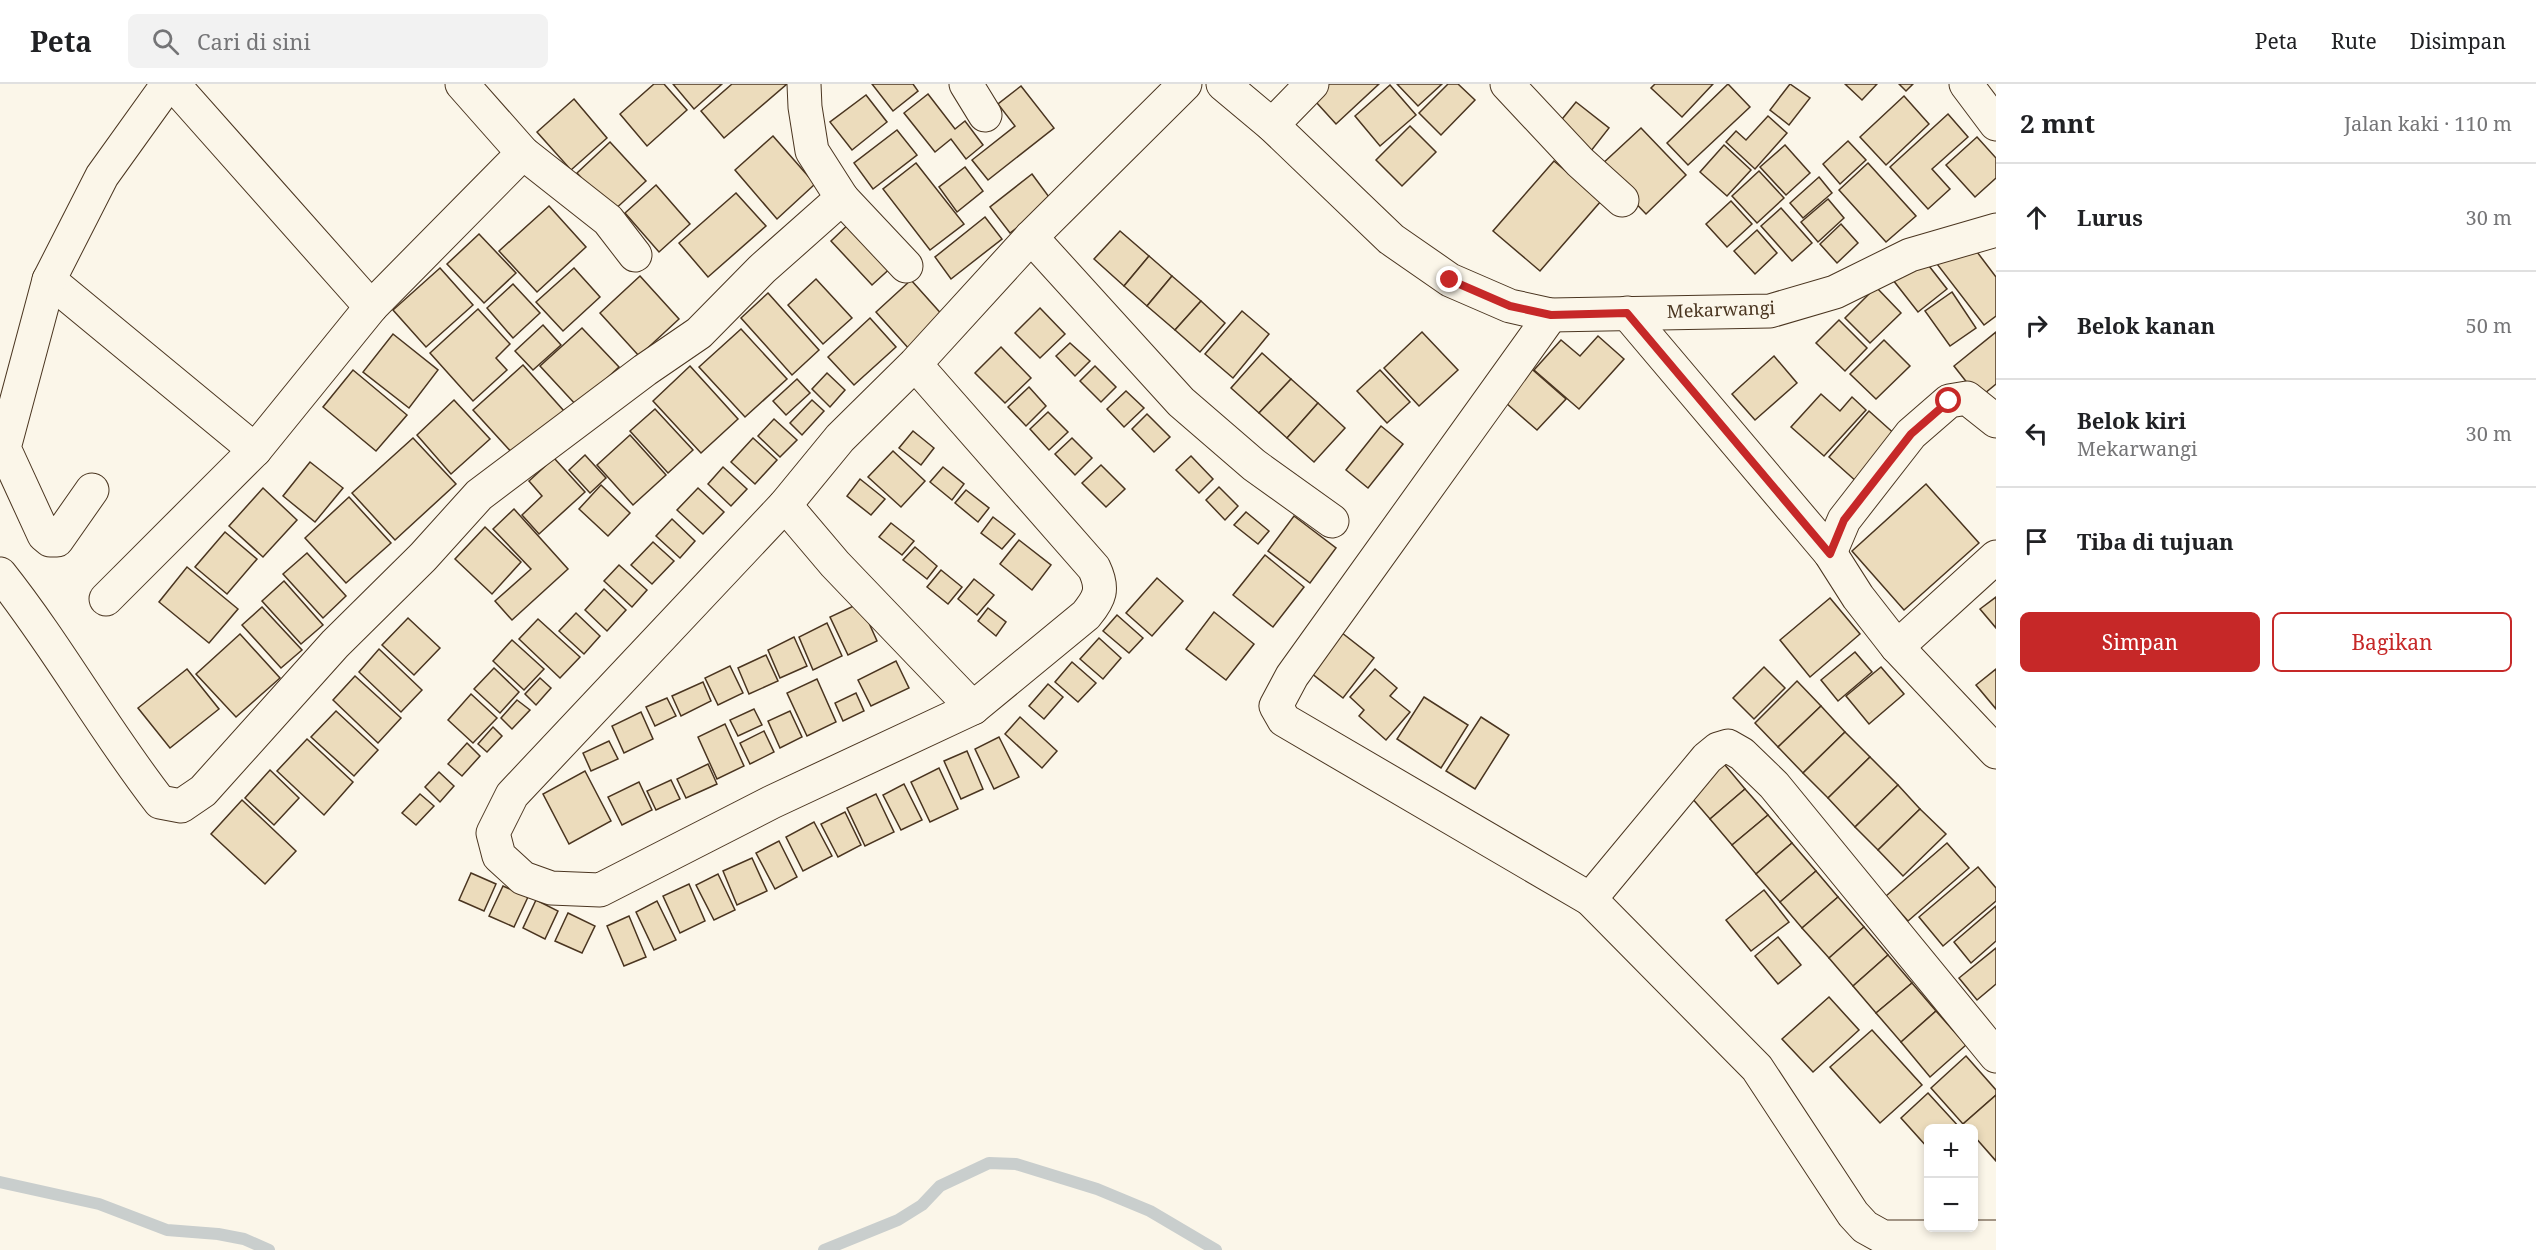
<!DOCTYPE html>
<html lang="id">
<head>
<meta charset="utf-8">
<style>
  body { margin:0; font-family:"Noto Serif",serif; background:#f2f2f2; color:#202124 }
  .controls { position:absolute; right:18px; bottom:18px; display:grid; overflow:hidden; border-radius:9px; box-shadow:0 3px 9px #0003 }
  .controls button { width:54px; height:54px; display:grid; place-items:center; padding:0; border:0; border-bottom:2px solid #e0e0e0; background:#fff; color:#202124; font:30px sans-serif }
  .stop { position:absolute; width:18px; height:18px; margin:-14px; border:4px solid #c62828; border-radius:50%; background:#fff }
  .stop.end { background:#c62828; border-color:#fff; box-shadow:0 2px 6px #0008 }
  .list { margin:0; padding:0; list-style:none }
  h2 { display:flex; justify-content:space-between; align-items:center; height:78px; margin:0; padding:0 24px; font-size:26px }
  h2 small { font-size:20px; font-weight:400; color:#757577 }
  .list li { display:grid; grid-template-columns:39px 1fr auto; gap:18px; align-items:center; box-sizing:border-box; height:108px; padding:0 24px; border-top:2px solid #e0e0e0 }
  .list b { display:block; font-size:22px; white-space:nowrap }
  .list p { margin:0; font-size:20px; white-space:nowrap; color:#757577 }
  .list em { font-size:20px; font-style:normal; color:#757577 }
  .actions { display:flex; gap:12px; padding:18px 24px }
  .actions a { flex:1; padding:14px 0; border:2px solid #c62828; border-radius:9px; text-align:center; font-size:21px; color:#c62828 }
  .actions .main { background:#c62828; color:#fff }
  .icon { flex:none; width:33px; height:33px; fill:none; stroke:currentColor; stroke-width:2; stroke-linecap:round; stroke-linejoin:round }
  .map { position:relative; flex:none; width:1996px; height:1166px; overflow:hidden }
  header { display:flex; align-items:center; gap:36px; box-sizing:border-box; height:84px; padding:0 30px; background:#fff; border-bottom:2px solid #e0e0e0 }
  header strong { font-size:28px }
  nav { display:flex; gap:33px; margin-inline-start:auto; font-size:21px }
  .search { width:420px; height:54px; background:#f2f2f2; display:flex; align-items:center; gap:15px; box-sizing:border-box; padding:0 21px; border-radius:9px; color:#757577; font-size:22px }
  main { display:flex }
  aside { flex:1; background:#fff }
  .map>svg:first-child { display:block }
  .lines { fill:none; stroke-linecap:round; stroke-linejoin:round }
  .stream { stroke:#c9cecd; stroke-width:12 }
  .building { fill:#ecdcbc; stroke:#4a3520; stroke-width:1.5 }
  .minor-casing { stroke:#4a3520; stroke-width:35 }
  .minor { stroke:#fbf6e9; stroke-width:33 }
  .route { stroke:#c62828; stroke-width:8 }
  .labels { text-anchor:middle; stroke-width:4.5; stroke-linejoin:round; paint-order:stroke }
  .street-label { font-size:18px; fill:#4a3520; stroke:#fbf6e9 }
</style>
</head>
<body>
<header>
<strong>Peta</strong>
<div class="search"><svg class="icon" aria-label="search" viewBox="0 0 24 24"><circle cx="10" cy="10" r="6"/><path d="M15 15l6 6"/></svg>Cari di sini</div>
<nav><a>Peta</a><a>Rute</a><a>Disimpan</a></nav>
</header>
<main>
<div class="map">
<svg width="1996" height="1166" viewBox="0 0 1996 1166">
  <rect width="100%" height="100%" fill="#fbf6e9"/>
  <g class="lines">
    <g class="stream">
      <polyline points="0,1098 99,1120 167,1146 218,1150 244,1155 269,1166"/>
      <polyline points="824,1166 898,1136 922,1121 940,1102 989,1079 1016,1080 1097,1105 1150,1127 1216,1166"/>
    </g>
  </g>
  <g class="building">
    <polygon points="654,0 664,0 687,26 647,62 620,30"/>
    <polygon points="673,0 722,0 694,25"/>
    <polygon points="732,0 787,0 724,54 701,27"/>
    <polygon points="872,0 913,0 918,7 893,27"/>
    <polygon points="1314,0 1379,0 1336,40 1306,7"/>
    <polygon points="1397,0 1442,0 1418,22"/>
    <polygon points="1448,0 1458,0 1475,16 1441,51 1419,29"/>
    <polygon points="1655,0 1713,0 1682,33 1651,4"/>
    <polygon points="1728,0 1750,23 1688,81 1667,59"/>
    <polygon points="1790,0 1810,14 1789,41 1770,26"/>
    <polygon points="1845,0 1877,0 1862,16"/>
    <polygon points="1899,0 1913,0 1906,7"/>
    <polygon points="1390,1 1416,31 1380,62 1355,32"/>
    <polygon points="1021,2 1054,44 988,96 972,76 1015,42 998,20"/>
    <polygon points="928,10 955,45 965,37 983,61 966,75 951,55 935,68 904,29"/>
    <polygon points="866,11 887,38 852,66 830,38"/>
    <polygon points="1904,12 1929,40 1886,81 1860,53"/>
    <polygon points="574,15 607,54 571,86 537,48"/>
    <polygon points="1576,18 1609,44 1587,72 1554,45"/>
    <polygon points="1948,30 1968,53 1932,85 1950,105 1928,125 1890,83"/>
    <polygon points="1768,32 1787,49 1755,85 1726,58 1736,47 1746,56"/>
    <polygon points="1410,42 1436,68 1402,102 1376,76"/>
    <polygon points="1641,44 1686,91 1646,130 1600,82"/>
    <polygon points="897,46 917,71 873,105 854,79"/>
    <polygon points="773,52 815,100 777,135 735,86"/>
    <polygon points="1977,53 1996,74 1996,94 1975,113 1946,81"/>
    <polygon points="1848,57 1866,76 1840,100 1823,80"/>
    <polygon points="610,58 646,97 612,128 577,89"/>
    <polygon points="1724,61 1751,86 1727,112 1700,88"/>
    <polygon points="1785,61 1810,89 1786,111 1760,83"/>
    <polygon points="1554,77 1601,117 1540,187 1493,147"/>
    <polygon points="916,79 964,140 930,166 883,105"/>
    <polygon points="1868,79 1916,132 1886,158 1839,106"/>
    <polygon points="965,83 983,107 957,128 939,103"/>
    <polygon points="1759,87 1784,114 1757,139 1732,112"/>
    <polygon points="1032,90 1052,117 1010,149 990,123"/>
    <polygon points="1819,93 1832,109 1803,134 1790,119"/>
    <polygon points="656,101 690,140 659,168 625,129"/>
    <polygon points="736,109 766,142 708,193 679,159"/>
    <polygon points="1828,115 1844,134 1818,158 1801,138"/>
    <polygon points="1731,117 1752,140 1727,163 1706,140"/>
    <polygon points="549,122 586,163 537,208 499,167"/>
    <polygon points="1781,124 1812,159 1792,177 1761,142"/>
    <polygon points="985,133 1002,155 951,195 935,173"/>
    <polygon points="854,135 895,180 872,201 831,157"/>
    <polygon points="1841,140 1858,159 1837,179 1820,160"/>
    <polygon points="1757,146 1777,169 1755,190 1734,167"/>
    <polygon points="1120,147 1149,172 1124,202 1094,175"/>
    <polygon points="479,150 516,189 484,219 447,180"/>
    <polygon points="1968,156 1996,193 1996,232 1984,241 1937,180"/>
    <polygon points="1149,172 1172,192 1147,222 1124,202"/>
    <polygon points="1922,173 1947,205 1918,228 1893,196"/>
    <polygon points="440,184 473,221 426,263 393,226"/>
    <polygon points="574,184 600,213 563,247 536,218"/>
    <polygon points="640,192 679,235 639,272 600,229"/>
    <polygon points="1172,192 1201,217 1175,246 1147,222"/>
    <polygon points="816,195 852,234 823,260 788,221"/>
    <polygon points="911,196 945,234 910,266 876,228"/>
    <polygon points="513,200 540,229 513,254 487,224"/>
    <polygon points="1876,203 1901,229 1870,259 1845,234"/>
    <polygon points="1952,208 1976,244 1950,262 1925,227"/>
    <polygon points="768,209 819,266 792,291 741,234"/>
    <polygon points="1201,217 1225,239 1200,268 1175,246"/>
    <polygon points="1040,224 1065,250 1040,274 1015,249"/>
    <polygon points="478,225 510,260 496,274 507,286 473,317 430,269"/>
    <polygon points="1242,227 1269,250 1233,294 1205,270"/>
    <polygon points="870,234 896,263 854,301 828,273"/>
    <polygon points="1839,236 1867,264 1845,287 1816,259"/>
    <polygon points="543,241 561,261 533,286 515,267"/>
    <polygon points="582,244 619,283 577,322 540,282"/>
    <polygon points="741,245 787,295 745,333 699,283"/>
    <polygon points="1422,248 1458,286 1419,322 1384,284"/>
    <polygon points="1996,248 1996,300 1979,314 1954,282"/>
    <polygon points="393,250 438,286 409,324 363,288"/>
    <polygon points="1598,252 1624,275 1579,325 1534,286 1561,256 1580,272"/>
    <polygon points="1884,256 1910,282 1876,315 1850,290"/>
    <polygon points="1070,259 1090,277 1075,292 1056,272"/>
    <polygon points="1001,263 1031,294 1005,319 975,289"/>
    <polygon points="1262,269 1291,295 1259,329 1231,304"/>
    <polygon points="1774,272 1797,299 1755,336 1732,310"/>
    <polygon points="1526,280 1566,315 1537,346 1498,312"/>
    <polygon points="523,281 564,327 515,372 473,326"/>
    <polygon points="690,282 738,335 701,369 653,317"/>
    <polygon points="1095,282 1116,303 1101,318 1080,297"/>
    <polygon points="353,286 407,331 376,367 323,323"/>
    <polygon points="1380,286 1410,318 1387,339 1357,307"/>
    <polygon points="827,289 845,306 830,323 812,305"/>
    <polygon points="797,295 810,309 786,331 773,317"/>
    <polygon points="1291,295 1318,319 1287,354 1259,329"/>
    <polygon points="1029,303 1046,322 1026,342 1008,323"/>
    <polygon points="1126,307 1144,324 1124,343 1107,325"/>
    <polygon points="1821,310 1840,327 1852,313 1866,326 1824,372 1791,343"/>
    <polygon points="454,316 490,355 451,390 417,351"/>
    <polygon points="812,316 824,327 802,351 790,339"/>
    <polygon points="1318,319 1345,344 1314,378 1287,354"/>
    <polygon points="655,325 693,366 668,389 630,347"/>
    <polygon points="1869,327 1898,353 1857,398 1829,373"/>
    <polygon points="1048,328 1068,348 1049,366 1030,345"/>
    <polygon points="1147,330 1170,353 1154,368 1132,345"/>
    <polygon points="774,335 797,356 780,373 758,352"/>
    <polygon points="1381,342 1403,360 1368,404 1346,386"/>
    <polygon points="913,347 934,364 921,381 899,364"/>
    <polygon points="630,351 666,391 633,421 597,381"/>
    <polygon points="413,354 456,400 395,456 352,409"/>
    <polygon points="753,354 777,376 755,400 731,378"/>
    <polygon points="1072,354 1092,374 1075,391 1055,370"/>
    <polygon points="893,367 925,397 901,423 868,393"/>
    <polygon points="585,371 606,394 590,409 569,386"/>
    <polygon points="1191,372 1213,395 1199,409 1176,386"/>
    <polygon points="554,374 585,408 539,450 522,431 542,412 529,397"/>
    <polygon points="310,378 343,404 315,438 283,412"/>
    <polygon points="1101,381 1125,405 1106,423 1082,399"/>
    <polygon points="723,383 747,405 731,422 708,400"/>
    <polygon points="943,383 964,400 952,416 930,398"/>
    <polygon points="860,395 885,415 871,431 847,412"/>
    <polygon points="1926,400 1979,459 1904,526 1852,467"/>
    <polygon points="601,401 630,429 608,452 579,425"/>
    <polygon points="1219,403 1238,422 1225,436 1206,416"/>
    <polygon points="263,404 297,436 263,473 229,442"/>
    <polygon points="698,404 724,428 703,450 677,426"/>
    <polygon points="966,406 989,424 978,438 955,419"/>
    <polygon points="349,413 391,459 346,499 305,454"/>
    <polygon points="514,425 568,485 512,536 495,517 531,485 493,445"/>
    <polygon points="1246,428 1269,447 1258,460 1234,441"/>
    <polygon points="1294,432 1336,464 1310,499 1268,467"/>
    <polygon points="993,433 1015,450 1002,465 981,449"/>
    <polygon points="672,435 695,457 680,474 656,452"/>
    <polygon points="891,439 914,457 902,471 879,453"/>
    <polygon points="485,443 521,478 492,510 455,475"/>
    <polygon points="225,448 257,475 227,510 195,483"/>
    <polygon points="1019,456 1051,481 1032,506 1000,480"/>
    <polygon points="653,458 674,477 652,500 631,481"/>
    <polygon points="915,463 937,482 927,495 903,476"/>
    <polygon points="307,469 346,512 323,534 283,490"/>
    <polygon points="1265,471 1304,503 1273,543 1233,511"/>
    <polygon points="619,481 647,506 632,523 604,497"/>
    <polygon points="187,483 238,525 209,559 159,518"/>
    <polygon points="941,486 962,503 948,520 927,503"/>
    <polygon points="1157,494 1183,517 1152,552 1126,529"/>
    <polygon points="974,495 994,511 977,531 958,515"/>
    <polygon points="284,497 323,541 301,560 262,517"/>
    <polygon points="604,505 626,526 607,547 585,526"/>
    <polygon points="1996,513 1996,544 1980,525"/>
    <polygon points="1830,514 1860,550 1810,593 1780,556"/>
    <polygon points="860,519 877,557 848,571 830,533"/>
    <polygon points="262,523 302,566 281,584 242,541"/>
    <polygon points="988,524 1006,538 996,552 978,537"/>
    <polygon points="1214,528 1254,560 1226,596 1186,565"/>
    <polygon points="576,529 600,552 584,570 559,547"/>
    <polygon points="1117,531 1143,554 1129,569 1103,547"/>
    <polygon points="408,534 440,564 414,591 382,561"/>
    <polygon points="538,535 580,573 560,594 519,555"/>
    <polygon points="827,539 842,572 813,586 799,553"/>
    <polygon points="1337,545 1374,574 1343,614 1306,585"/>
    <polygon points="240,550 280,594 236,633 196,590"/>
    <polygon points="794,553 807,582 780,594 768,566"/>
    <polygon points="1099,554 1121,574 1103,595 1080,575"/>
    <polygon points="512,556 544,585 524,606 493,577"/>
    <polygon points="379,565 422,606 401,628 359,588"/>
    <polygon points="1855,568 1872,588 1838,617 1821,596"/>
    <polygon points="766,571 778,597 749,610 738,584"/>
    <polygon points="896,577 909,604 871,622 858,596"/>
    <polygon points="1072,578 1096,599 1078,618 1055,598"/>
    <polygon points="730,582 743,609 718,621 705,594"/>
    <polygon points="1764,583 1785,604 1754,635 1733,614"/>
    <polygon points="1881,583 1904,610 1869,640 1846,612"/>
    <polygon points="494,584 519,608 500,629 474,605"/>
    <polygon points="187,585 219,625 170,664 138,624"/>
    <polygon points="1375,585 1397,604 1390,612 1410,628 1386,656 1359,632 1364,626 1350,613"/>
    <polygon points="1996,585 1996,625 1976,601"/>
    <polygon points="355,592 401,634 378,659 333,616"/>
    <polygon points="540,594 551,604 536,621 525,610"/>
    <polygon points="817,595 836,638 807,652 787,609"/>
    <polygon points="1797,597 1821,622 1778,663 1755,639"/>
    <polygon points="703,598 711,617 681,632 672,612"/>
    <polygon points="1048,600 1063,613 1044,635 1029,622"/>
    <polygon points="856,609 864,627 843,637 835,619"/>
    <polygon points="471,610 497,634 473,659 448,636"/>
    <polygon points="1424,613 1468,641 1441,684 1397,655"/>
    <polygon points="667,614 676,632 655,642 646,623"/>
    <polygon points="517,616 530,626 512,645 501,634"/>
    <polygon points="1821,622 1845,648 1803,689 1778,663"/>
    <polygon points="754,625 762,641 738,652 730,636"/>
    <polygon points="336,627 378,666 354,692 311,653"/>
    <polygon points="790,627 802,653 780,664 768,637"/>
    <polygon points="641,628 653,655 624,669 612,642"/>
    <polygon points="1020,633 1057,667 1042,684 1005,650"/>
    <polygon points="1481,633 1509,651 1475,705 1446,687"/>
    <polygon points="725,640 744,682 717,695 698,653"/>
    <polygon points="493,643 502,652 487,668 478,660"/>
    <polygon points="764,647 774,668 750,680 740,659"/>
    <polygon points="1845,648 1870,673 1828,714 1803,689"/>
    <polygon points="999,653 1019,693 994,705 975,665"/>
    <polygon points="307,655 353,698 324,731 277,687"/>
    <polygon points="609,657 618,675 591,687 583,669"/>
    <polygon points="467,659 480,672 462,692 448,680"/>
    <polygon points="967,667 983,705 961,715 944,677"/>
    <polygon points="1870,673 1898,701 1855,743 1828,714"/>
    <polygon points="1720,675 1745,705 1710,735 1685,706"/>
    <polygon points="708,680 717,700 686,714 677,695"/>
    <polygon points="939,684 958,725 930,738 911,698"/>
    <polygon points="270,686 299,714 274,741 245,714"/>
    <polygon points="585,687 611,737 569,760 543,710"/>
    <polygon points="439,688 454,702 440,718 425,703"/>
    <polygon points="671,696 680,715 656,726 647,707"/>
    <polygon points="639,698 652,726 622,741 608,713"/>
    <polygon points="904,700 922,736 901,746 883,711"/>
    <polygon points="1898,701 1920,725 1878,766 1855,743"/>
    <polygon points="1745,705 1768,731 1732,761 1710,735"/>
    <polygon points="420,710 434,722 416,741 402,729"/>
    <polygon points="876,710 894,748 865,762 847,724"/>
    <polygon points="242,716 296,767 265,800 211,750"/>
    <polygon points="1920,725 1946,750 1903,792 1878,766"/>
    <polygon points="845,728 861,761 838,773 821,740"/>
    <polygon points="1768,731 1792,759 1756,790 1732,761"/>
    <polygon points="814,738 832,772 803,787 786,753"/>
    <polygon points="779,757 797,793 775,805 756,769"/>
    <polygon points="1792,759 1816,787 1780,818 1756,790"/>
    <polygon points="1947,759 1969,784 1908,837 1886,812"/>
    <polygon points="752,774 767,807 737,821 723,787"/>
    <polygon points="1978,783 1996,804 1996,817 1943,862 1919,833"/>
    <polygon points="1816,787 1838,813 1802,844 1780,818"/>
    <polygon points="471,789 496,800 484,827 459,816"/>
    <polygon points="718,790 735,826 714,836 696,801"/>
    <polygon points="689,800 705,837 680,849 663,812"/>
    <polygon points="503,802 528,813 514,843 489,832"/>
    <polygon points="1764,806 1789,838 1751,867 1726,836"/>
    <polygon points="1838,813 1864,843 1829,874 1802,844"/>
    <polygon points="536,816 558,827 545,855 523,844"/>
    <polygon points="657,817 676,856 654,866 636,828"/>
    <polygon points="1996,822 1996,857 1971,879 1954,858"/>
    <polygon points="568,829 595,842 582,869 555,857"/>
    <polygon points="629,832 646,873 624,882 607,842"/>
    <polygon points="1864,843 1888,871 1853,902 1829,874"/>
    <polygon points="1778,853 1801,881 1778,900 1755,872"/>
    <polygon points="1996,864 1996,900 1977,916 1959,894"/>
    <polygon points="1888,871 1912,899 1876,929 1853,902"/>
    <polygon points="1912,899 1936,927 1901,958 1876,929"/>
    <polygon points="1829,913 1859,946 1813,988 1782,955"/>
    <polygon points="1936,927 1966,961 1930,993 1901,958"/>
    <polygon points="1872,946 1922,1001 1880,1039 1830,983"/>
    <polygon points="1966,972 1996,1006 1996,1011 1963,1040 1931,1004"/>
    <polygon points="1928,1009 1960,1044 1928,1044 1928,1064 1901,1034"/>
    <polygon points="1996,1011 1996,1077 1974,1052 1974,1044 1967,1044 1963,1040"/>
  </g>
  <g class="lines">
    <g class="minor-casing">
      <g id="minor">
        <polyline points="173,0 371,223"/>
        <polyline points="462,0 523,69 608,136 635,171"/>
        <polyline points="966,0 985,31"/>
        <polyline points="1223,0 1272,41 1391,155 1450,196 1510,222 1551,231 1770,227 1835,208 1910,171 1996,146"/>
        <polyline points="1507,0 1580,78 1622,116"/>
        <polyline points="1966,0 1996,40"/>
        <polyline points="1272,41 1312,0"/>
        <polyline points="842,114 906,182"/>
        <polyline points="1031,153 1181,318 1254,381 1332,437"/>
        <polyline points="49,196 255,366 371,223 523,69"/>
        <polyline points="1627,229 1830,469 1858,513 1897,563 1996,668"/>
        <polyline points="1551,231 1292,592 1276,622 1284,636 1590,815 1757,984 1853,1130 1865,1143 1883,1153 1996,1153"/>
        <path d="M915 280 1094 484C1104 505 1100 514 1086 531L973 624 772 718 600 806 551 804 523 794 499 772 493 749 512 711 785 421 840 354 915 280 1031 153 1185 0"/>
        <polyline points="92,406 57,456 50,456 44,451 4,364 49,196 102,92 168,0"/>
        <polyline points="785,421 835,480 973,624"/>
        <polyline points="1830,469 1844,436 1911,350 1949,317 1967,314 1996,337"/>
        <path d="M0 490C58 563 103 645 160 718L181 722 203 707 335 560 423 473 479 411 645 286 699 249 762 185 842 114 812 67 805 23 804 0"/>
        <polyline points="106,515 255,366"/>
        <polyline points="1897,563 1996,473"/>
        <polyline points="1590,815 1707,674 1718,665 1728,662 1742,670 1774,701 1996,972"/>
      </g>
    </g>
    <use href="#minor" class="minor"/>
  </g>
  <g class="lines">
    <polyline class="route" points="1450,196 1510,222 1551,231 1627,229 1830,470 1844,436 1911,350 1949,317"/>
  </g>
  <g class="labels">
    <g class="street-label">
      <text transform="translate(1721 226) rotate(-2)" y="6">Mekarwangi</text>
    </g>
  </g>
</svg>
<div class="controls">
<button>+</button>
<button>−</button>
</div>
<div class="stop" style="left:1949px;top:317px"></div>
<div class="stop end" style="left:1450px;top:196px"></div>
</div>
<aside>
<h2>2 mnt<small>Jalan kaki · 110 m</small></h2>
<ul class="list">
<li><svg class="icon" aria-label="ahead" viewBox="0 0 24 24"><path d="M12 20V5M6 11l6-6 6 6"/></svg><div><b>Lurus</b></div><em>30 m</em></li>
<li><svg class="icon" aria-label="right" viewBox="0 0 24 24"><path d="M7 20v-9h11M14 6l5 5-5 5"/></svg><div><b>Belok kanan</b></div><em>50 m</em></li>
<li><svg class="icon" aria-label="left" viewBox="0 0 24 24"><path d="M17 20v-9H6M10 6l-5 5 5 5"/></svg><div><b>Belok kiri</b><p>Mekarwangi</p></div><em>30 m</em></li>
<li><svg class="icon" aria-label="arrive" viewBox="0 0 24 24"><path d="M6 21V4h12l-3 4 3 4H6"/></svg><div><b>Tiba di tujuan</b></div></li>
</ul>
<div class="actions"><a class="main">Simpan</a><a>Bagikan</a></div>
</aside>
</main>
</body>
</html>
